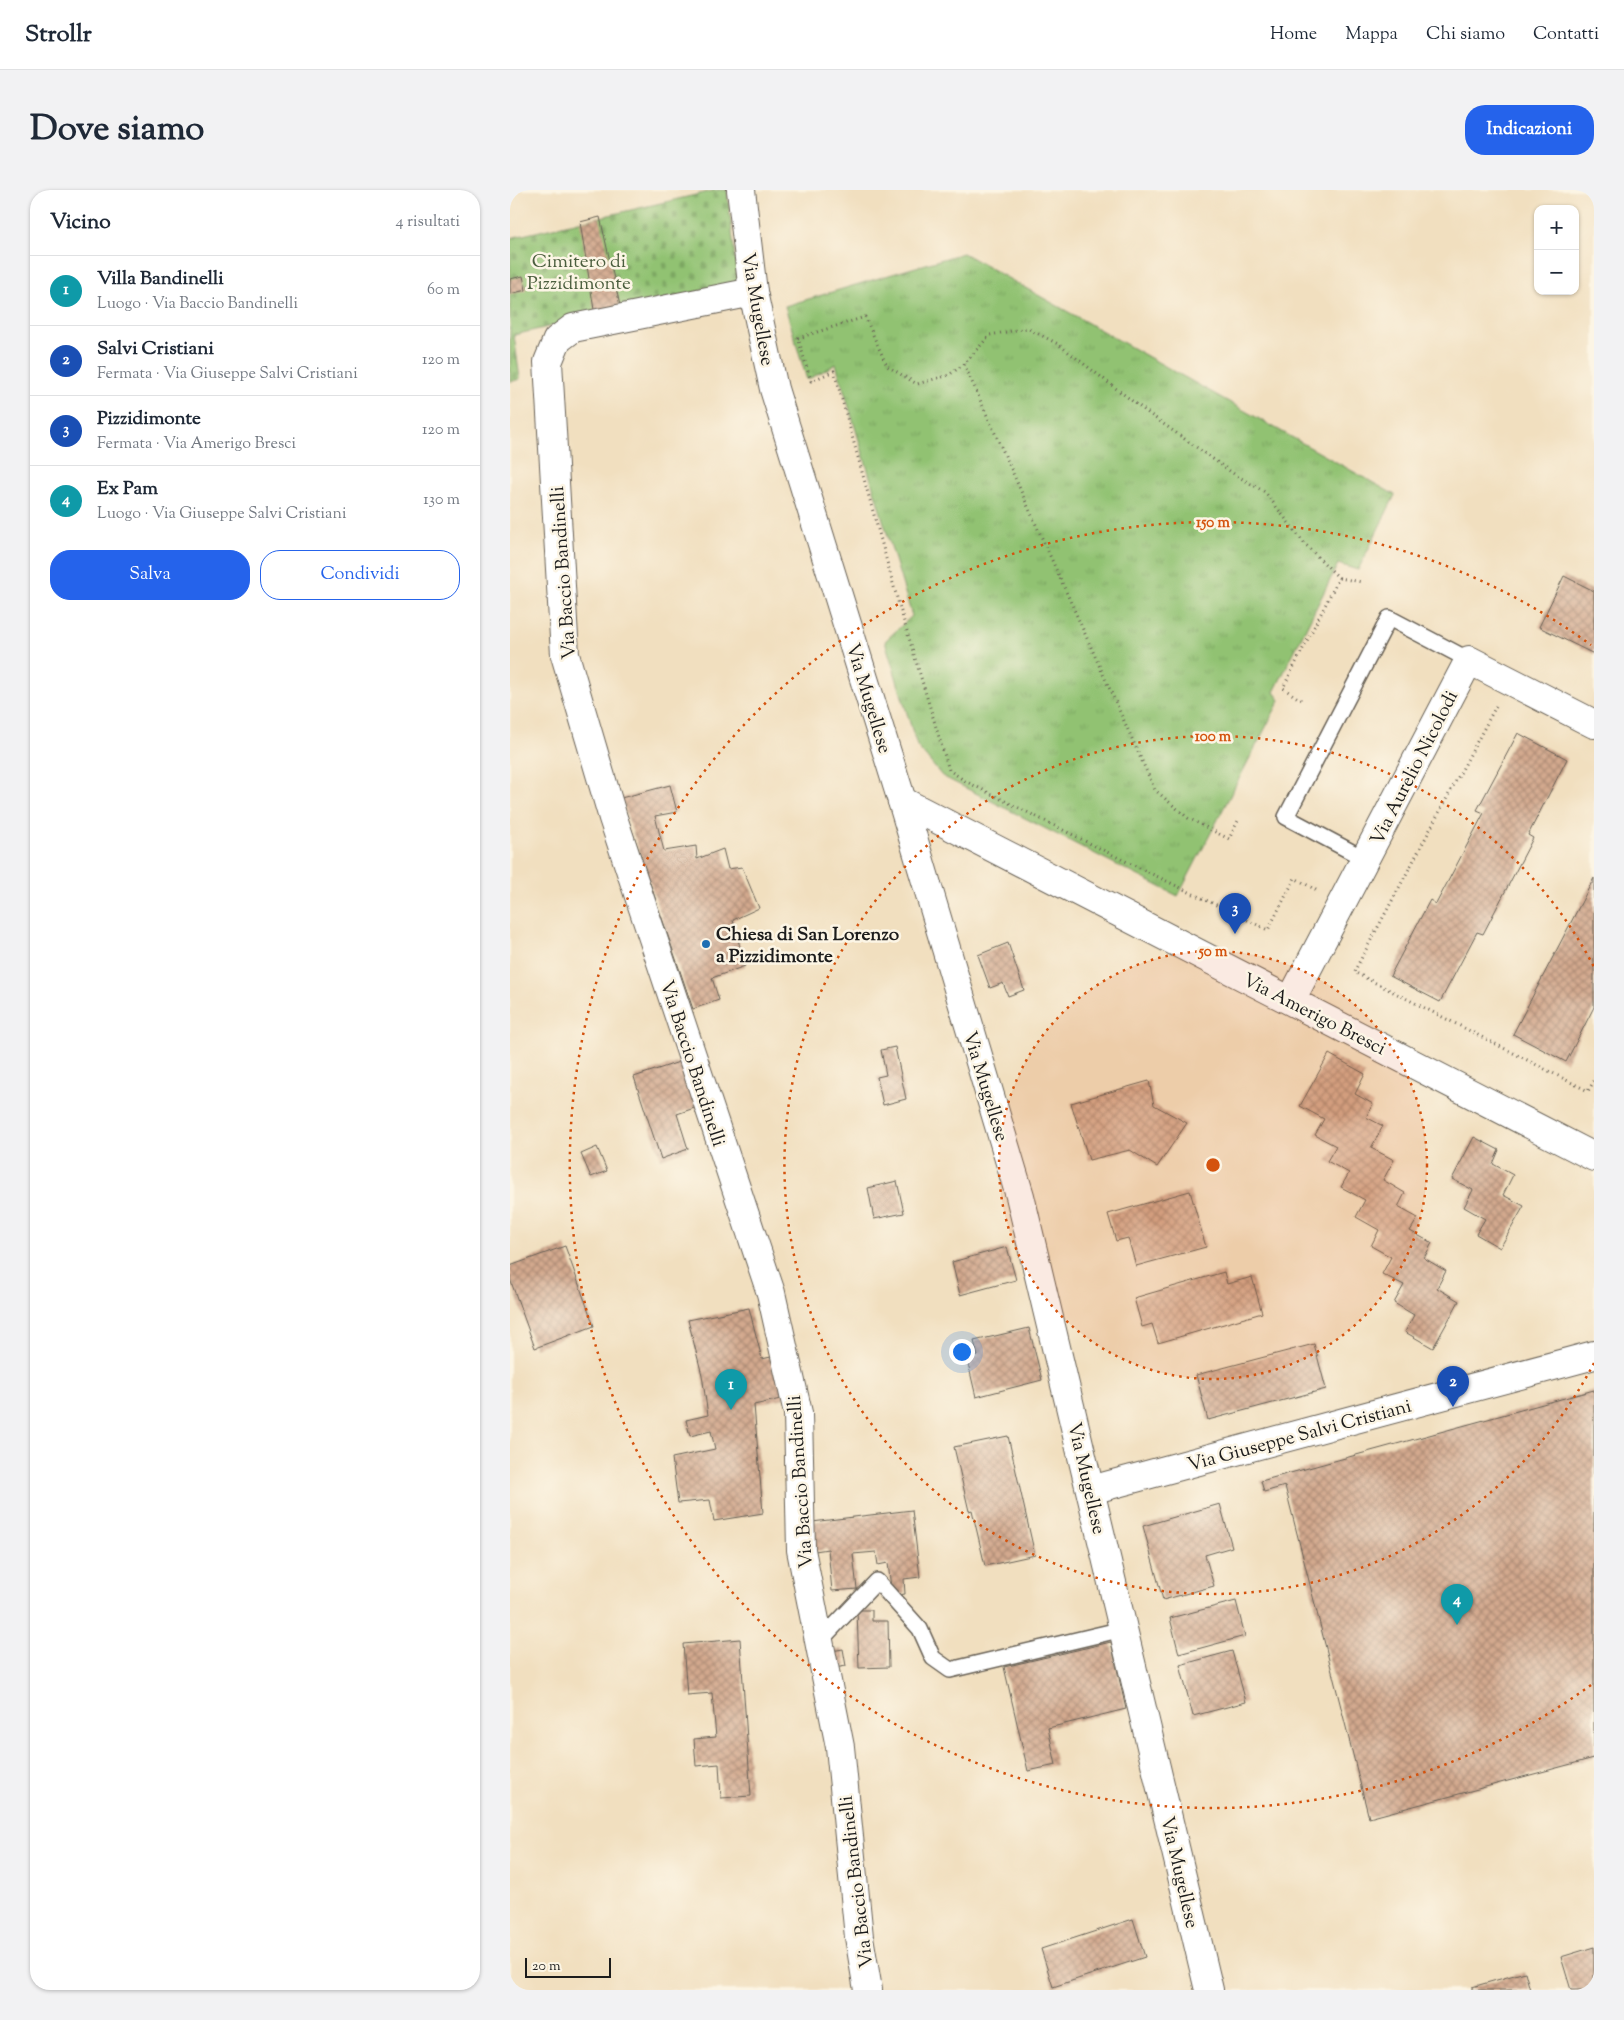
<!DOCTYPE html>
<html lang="it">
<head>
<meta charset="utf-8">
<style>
  body { margin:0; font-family:"Sorts Mill Goudy",serif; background:#f2f2f3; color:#1f2937 }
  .controls { position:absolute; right:15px; top:15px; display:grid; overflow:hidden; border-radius:10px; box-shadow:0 1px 4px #0004 }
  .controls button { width:45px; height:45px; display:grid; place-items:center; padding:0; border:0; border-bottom:1px solid #e0e1e3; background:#fff; color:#1f2937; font:25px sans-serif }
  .scale { position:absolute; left:15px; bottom:12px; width:86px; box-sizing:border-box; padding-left:5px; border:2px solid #1c1c1c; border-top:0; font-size:14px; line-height:18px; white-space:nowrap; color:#1c1c1c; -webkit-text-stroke:4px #fcf5e5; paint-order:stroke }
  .you { position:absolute; left:451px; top:1161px; width:18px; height:18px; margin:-12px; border:4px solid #fff; border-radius:50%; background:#1a73e8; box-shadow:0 0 0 8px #1a73e833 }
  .badge { display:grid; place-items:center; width:32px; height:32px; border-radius:50%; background:#2563eb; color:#fff; font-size:16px; font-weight:700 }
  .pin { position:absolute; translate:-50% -41px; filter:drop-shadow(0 1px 2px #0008) }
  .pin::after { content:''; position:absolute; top:26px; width:18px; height:15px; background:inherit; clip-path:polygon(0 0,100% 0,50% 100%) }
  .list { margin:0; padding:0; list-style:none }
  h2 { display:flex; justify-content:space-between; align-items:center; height:65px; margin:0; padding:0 20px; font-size:21px }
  h2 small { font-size:16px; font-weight:400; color:#747a83 }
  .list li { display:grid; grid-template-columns:32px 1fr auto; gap:15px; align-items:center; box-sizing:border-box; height:70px; padding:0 20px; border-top:1px solid #e0e1e3 }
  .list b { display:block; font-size:19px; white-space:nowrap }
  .list p { margin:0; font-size:16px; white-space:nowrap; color:#747a83 }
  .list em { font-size:16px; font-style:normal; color:#747a83 }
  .actions { display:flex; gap:10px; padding:15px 20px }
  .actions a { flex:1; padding:11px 0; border:1px solid #2563eb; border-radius:20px; text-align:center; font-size:18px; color:#2563eb }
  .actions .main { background:#2563eb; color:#fff }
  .map { position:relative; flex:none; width:1084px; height:1800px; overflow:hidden; border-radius:20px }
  header { display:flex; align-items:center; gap:30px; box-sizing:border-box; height:70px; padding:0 25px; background:#fff; border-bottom:1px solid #e0e1e3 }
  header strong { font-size:24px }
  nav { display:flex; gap:28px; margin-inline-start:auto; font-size:18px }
  .intro { display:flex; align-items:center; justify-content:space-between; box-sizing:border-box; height:120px; padding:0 30px }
  h1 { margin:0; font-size:35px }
  .button { padding:12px 22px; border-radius:20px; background:#2563eb; color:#fff; font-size:18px; font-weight:700 }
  main { display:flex; gap:30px; padding:0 30px }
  aside { flex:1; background:#fff; border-radius:20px; box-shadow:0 1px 4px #0004 }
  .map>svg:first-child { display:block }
  .grass { fill:url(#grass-tufts); stroke:#566f47 }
  .cemetery { fill:url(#cemetery-stones); stroke:#566f47 }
  .building { fill:url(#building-cross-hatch) }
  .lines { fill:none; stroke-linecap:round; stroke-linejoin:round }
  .service-casing { stroke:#676055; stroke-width:18 }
  .minor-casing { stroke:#676055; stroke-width:30 }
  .path { stroke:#676055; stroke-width:3; stroke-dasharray:1 4; stroke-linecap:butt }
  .service { stroke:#fff; stroke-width:15 }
  .minor { stroke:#fff; stroke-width:28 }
  .ring { fill:none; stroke:#d4530e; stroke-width:2.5; stroke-dasharray:2.5 5 }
  .poi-dot { fill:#1f6fb2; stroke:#fcf5e5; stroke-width:2 }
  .labels { text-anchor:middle; stroke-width:5; stroke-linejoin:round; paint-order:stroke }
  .park-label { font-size:19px; fill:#4b5e3e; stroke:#fcf5e5 }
  .street-label { font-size:19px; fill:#1c1c1c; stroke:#fcf5e5 }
  .poi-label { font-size:19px; font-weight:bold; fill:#1c1c1c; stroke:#fcf5e5; text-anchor:start }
  .centre { fill:#d4530e; stroke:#fcf5e5; stroke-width:2.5 }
  .ring-label { font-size:15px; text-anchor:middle; font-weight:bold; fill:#d4530e; stroke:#fcf5e5; stroke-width:5; stroke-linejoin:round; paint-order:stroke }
</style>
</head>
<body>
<header>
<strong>Strollr</strong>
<nav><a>Home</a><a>Mappa</a><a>Chi siamo</a><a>Contatti</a></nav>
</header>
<div class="intro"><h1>Dove siamo</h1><a class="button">Indicazioni</a></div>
<main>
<aside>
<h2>Vicino<small>4 risultati</small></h2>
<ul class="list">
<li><span class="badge" style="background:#0f9aa8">1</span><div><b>Villa Bandinelli</b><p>Luogo · Via Baccio Bandinelli</p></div><em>60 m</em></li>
<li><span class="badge" style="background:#1a4fb4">2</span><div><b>Salvi Cristiani</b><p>Fermata · Via Giuseppe Salvi Cristiani</p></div><em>120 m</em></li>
<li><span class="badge" style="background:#1a4fb4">3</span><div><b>Pizzidimonte</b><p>Fermata · Via Amerigo Bresci</p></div><em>120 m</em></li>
<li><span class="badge" style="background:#0f9aa8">4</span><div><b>Ex Pam</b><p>Luogo · Via Giuseppe Salvi Cristiani</p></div><em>130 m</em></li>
</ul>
<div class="actions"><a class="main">Salva</a><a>Condividi</a></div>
</aside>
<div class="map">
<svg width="1084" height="1800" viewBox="0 0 1084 1800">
  <defs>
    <pattern id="grass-tufts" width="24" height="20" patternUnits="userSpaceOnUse" patternTransform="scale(1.25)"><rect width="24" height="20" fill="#91c272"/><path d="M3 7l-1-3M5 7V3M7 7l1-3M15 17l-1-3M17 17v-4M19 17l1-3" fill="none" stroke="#7ca662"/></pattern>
    <pattern id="cemetery-stones" width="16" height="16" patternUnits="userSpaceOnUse" patternTransform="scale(1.25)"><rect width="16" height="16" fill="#91c272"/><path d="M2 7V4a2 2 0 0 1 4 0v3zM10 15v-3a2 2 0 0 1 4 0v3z" fill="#7ca662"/></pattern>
    <pattern id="building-cross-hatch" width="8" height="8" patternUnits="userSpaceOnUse" patternTransform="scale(1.25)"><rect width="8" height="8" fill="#d3a98e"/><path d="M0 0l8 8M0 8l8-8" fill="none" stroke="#aa8973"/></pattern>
  </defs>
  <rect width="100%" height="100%" fill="#fcf5e5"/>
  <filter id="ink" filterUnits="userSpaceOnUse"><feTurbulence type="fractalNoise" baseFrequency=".02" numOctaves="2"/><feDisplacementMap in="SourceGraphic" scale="10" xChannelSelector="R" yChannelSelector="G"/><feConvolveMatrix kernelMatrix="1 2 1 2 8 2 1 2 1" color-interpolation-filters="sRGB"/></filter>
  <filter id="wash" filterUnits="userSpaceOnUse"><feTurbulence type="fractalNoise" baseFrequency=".0096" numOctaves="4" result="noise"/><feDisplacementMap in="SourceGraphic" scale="20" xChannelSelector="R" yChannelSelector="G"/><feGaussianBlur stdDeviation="1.12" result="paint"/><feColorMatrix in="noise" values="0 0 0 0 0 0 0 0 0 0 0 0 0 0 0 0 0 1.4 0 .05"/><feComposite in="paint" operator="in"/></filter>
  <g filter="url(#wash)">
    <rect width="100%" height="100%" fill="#f1dfbf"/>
    <polygon class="grass" points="453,63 885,305 848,380 828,374 764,502 770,510 668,706 432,586 407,556 375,451 402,426 326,174 297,190 275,116"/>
    <polygon class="cemetery" points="207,0 217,0 228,92 4,145 10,189 0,192 0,48"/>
    <g id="blocks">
      <g class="building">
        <polygon points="90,27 111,120 85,126 70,32"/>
        <polygon points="13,86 16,100 0,104 0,89"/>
        <polygon points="1054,386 1084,401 1084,464 1029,437"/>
        <polygon points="1008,543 1057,569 1018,645 1023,648 973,744 967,742 930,812 880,786 920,710 926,714 974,623 967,620"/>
        <polygon points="160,595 167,622 145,626 154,661 186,656 187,669 213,659 218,679 232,677 249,718 223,730 235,776 202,788 209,810 183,819 111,608"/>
        <polygon points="1084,688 1084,817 1056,872 1003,844"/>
        <polygon points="498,753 514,800 498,806 493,793 480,798 468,765"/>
        <polygon points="385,857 396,909 373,915 367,887 376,885 371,860"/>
        <polygon points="819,864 855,884 845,904 863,914 856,927 873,936 861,958 884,970 873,990 895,1003 888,1017 908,1028 900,1041 922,1053 914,1068 936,1081 927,1098 949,1111 923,1158 895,1142 904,1125 884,1113 894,1095 872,1084 881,1067 861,1056 869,1040 846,1027 855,1010 831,997 839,983 817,971 826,956 805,945 814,929 790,916"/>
        <polygon points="175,870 190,916 167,924 178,959 151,969 124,887"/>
        <polygon points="639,891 644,915 677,933 647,977 620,960 579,970 561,913"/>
        <polygon points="964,947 989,960 983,974 1003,985 993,1005 1014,1016 990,1058 966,1044 975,1029 954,1017 963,1000 942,989"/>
        <polygon points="87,957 97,981 81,987 71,964"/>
        <polygon points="387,991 394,1023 364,1029 358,998"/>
        <polygon points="680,1001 696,1057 626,1076 618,1048 606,1051 598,1024"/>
        <polygon points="55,1056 84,1136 25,1158 0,1089 0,1076"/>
        <polygon points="497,1057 506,1090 450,1105 442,1072"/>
        <polygon points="714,1082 717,1094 742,1087 752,1123 648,1153 642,1134 632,1137 624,1108"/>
        <polygon points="239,1118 252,1169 265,1166 275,1208 244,1215 253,1323 204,1331 200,1310 168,1313 162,1268 205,1259 201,1241 180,1246 176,1230 198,1225 192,1185 178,1130"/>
        <polygon points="519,1138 532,1190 466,1207 457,1169 468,1166 464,1151"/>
        <polygon points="804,1154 816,1199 698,1230 686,1185"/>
        <polygon points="1084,1200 1084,1568 859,1628 775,1296 754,1302 751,1291"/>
        <polygon points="498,1246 525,1365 475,1376 462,1320 459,1321 444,1257"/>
        <polygon points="710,1314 722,1357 695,1365 704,1396 653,1410 633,1336"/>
        <polygon points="402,1320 410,1387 394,1389 395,1404 382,1406 378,1373 368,1375 366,1362 343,1364 347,1399 322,1401 318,1359 305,1361 302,1332"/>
        <polygon points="726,1411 735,1446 669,1464 660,1428"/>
        <polygon points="347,1420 362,1420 362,1431 378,1431 379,1477 349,1478"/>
        <polygon points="230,1449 241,1606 211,1608 209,1574 186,1576 184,1549 206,1547 202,1503 177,1505 173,1454"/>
        <polygon points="601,1452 616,1519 538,1538 546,1575 518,1581 494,1477"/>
        <polygon points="333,1459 336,1476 319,1479 316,1462"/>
        <polygon points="722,1461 736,1512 683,1526 670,1475"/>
        <polygon points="623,1729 635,1767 543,1797 531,1759"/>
        <polygon points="1084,1757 1084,1800 1061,1800 1051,1767"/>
        <polygon points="1015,1782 1020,1800 962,1800 962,1797"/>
      </g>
    </g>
  </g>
  <g filter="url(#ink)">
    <use href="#blocks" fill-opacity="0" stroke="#676055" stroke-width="1"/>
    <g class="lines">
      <g class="service-casing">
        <g id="service">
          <polyline points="855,669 776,627 879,428 959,470"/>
          <polyline points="309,1452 367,1391 410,1439 423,1468 440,1480 613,1439"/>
        </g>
      </g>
      <g class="minor-casing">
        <g id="minor">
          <polyline points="231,0 243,102 264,199 392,611 510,1006 699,1800"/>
          <polyline points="243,102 63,138 47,150 38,172 55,465 103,628 261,1103 288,1223 291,1360 330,1557 349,1747 358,1800"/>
          <polyline points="392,611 1084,967"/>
          <polyline points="781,810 959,470 1084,534"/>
          <polyline points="581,1300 1084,1165"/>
        </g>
      </g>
      <g class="path">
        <polyline points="454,174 645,600 678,628 719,649 729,629"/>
        <polyline points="791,510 773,498 829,388 852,392"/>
        <polyline points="986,516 844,782 1078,901 1084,891"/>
        <polyline points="806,700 785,688 758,740 613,670 455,591 439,580 389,415 324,181 301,191 288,148 355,127 377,176 407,194 439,185 454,174 480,145 517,138 548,154 638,223 724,284 755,302 794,353 829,388"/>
      </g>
      <use href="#service" class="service"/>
      <use href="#minor" class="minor"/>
    </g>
  </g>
  <circle cx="703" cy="975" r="214" fill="#d4530e" fill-opacity=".12"/>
  <g class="ring">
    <circle cx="703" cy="975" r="214"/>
    <path d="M1084 1173A429 429 0 1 1 1084 777"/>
    <path d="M1081 1495A643 643 0 1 1 1081 455"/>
  </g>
  <circle class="poi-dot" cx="196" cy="754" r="5"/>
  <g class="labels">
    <g class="park-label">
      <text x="69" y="77">Cimitero di<tspan x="69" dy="22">Pizzidimonte</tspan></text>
    </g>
    <g class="street-label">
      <text transform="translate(249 119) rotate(80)" y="7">Via Mugellese</text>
      <text transform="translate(52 383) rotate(-94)" y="7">Via Baccio Bandinelli</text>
      <text transform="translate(360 508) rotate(73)" y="7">Via Mugellese</text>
      <text transform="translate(903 577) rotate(-63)" y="7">Via Aurelio Nicolodi</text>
      <text transform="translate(805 823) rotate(27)" y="7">Via Amerigo Bresci</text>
      <text transform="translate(184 873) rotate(72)" y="7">Via Baccio Bandinelli</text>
      <text transform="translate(477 896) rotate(73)" y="7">Via Mugellese</text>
      <text transform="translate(789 1244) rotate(-15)" y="7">Via Giuseppe Salvi Cristiani</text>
      <text transform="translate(578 1288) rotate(77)" y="7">Via Mugellese</text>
      <text transform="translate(289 1292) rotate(-94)" y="7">Via Baccio Bandinelli</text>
      <text transform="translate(671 1682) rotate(77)" y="7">Via Mugellese</text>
      <text transform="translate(345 1692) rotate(-97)" y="7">Via Baccio Bandinelli</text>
    </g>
    <g class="poi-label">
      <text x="206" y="750">Chiesa di San Lorenzo<tspan x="206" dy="22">a Pizzidimonte</tspan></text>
    </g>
  </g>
  <circle cx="703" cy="975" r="8" class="centre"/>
  <g class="ring-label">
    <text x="703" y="337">150 m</text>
    <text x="703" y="551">100 m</text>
    <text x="703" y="766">50 m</text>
  </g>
</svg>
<div class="controls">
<button>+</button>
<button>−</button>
</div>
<div class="scale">20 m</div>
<div class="you"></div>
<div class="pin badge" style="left:221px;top:1220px;background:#0f9aa8">1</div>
<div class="pin badge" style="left:943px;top:1217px;background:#1a4fb4">2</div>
<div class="pin badge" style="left:725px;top:744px;background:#1a4fb4">3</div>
<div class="pin badge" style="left:947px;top:1435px;background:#0f9aa8">4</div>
</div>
</main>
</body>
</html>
